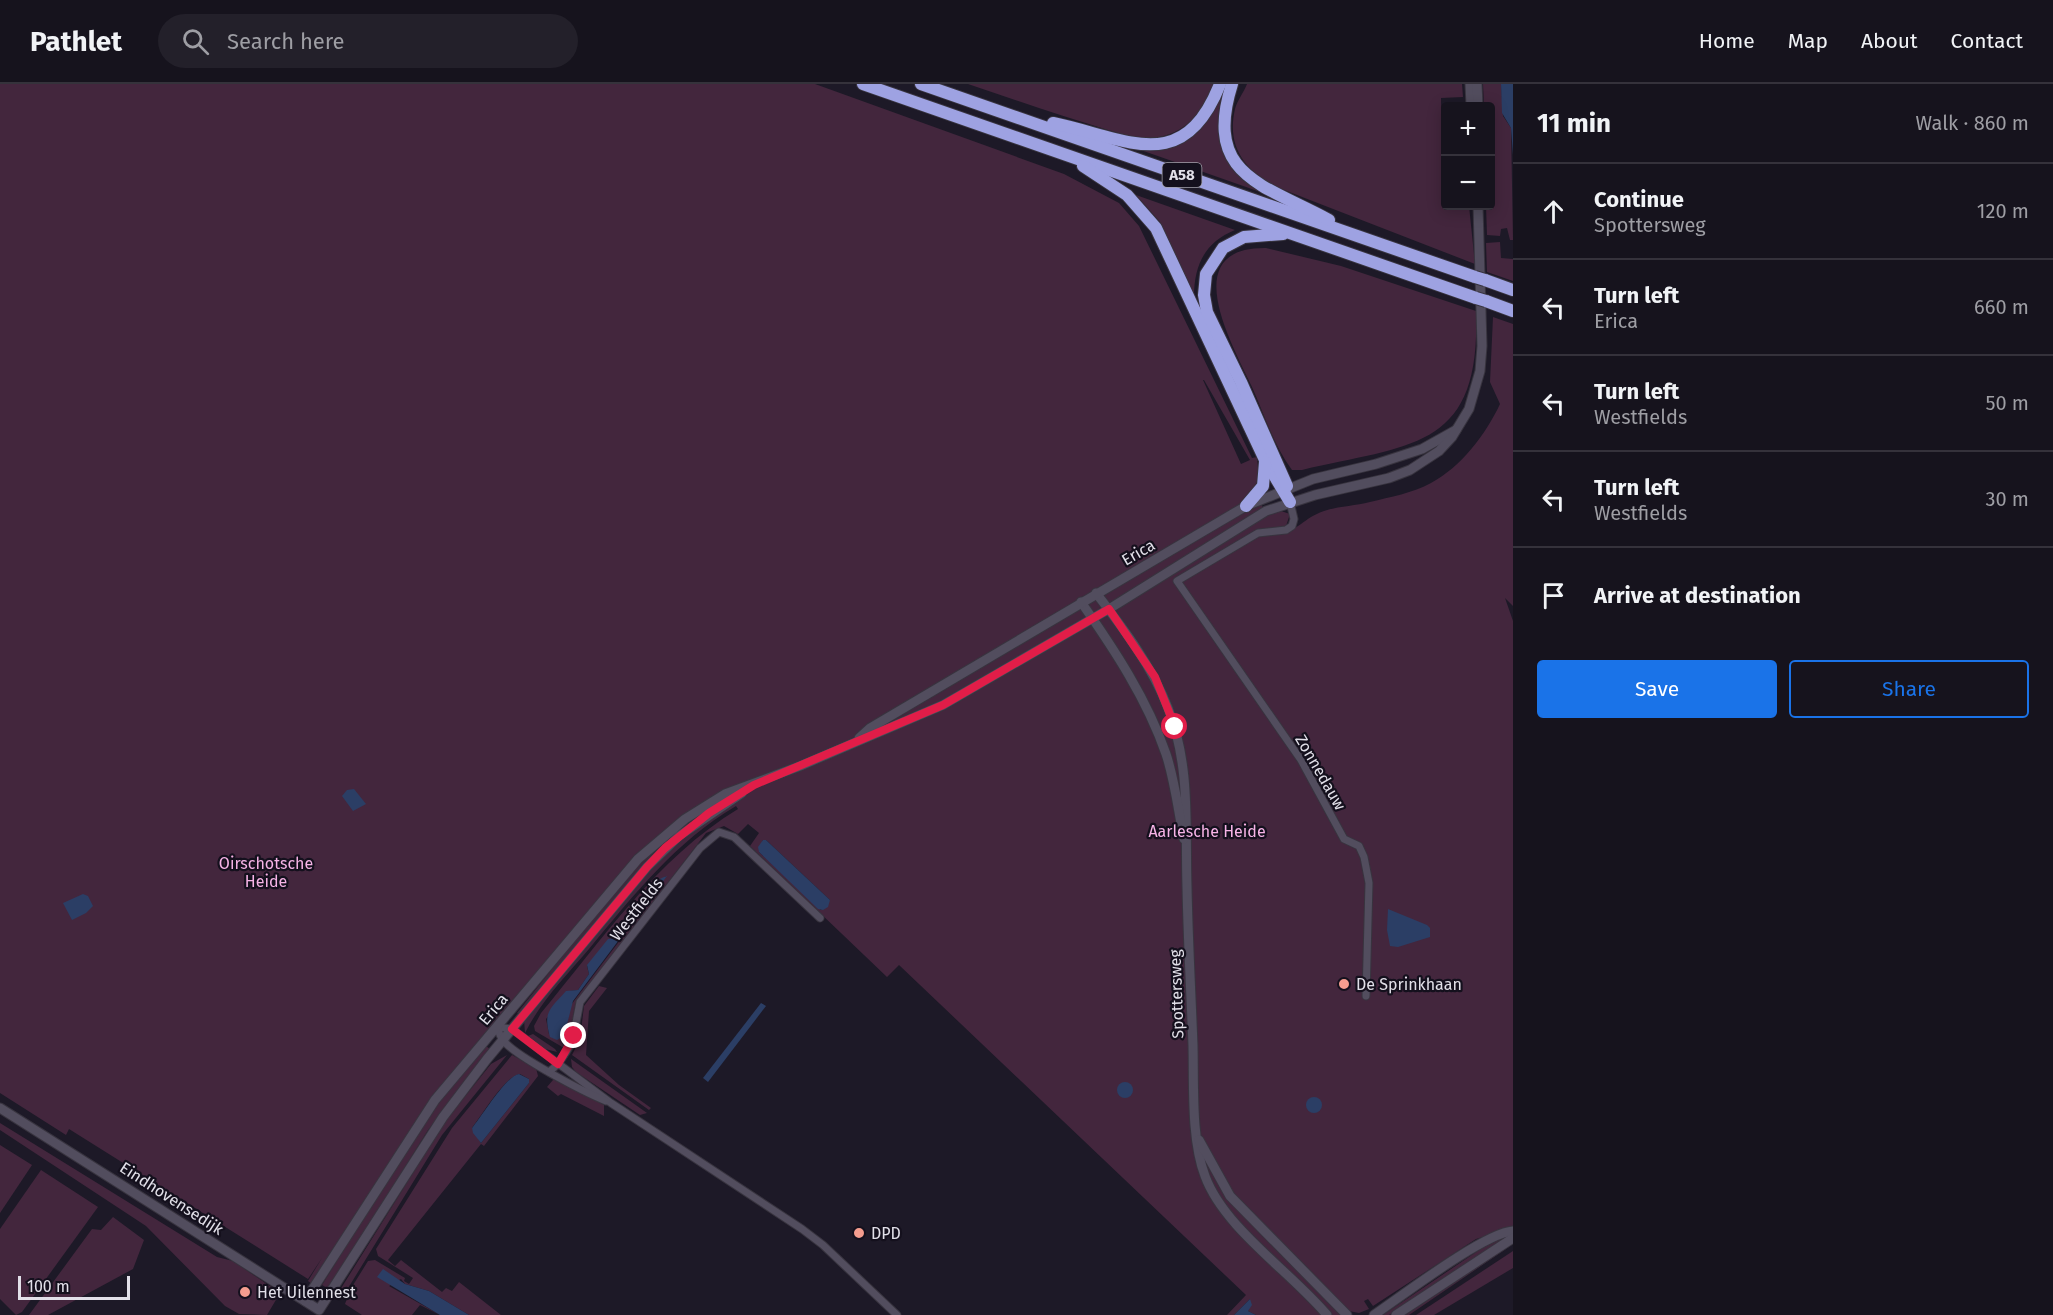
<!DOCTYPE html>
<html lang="en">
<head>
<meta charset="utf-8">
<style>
  body { margin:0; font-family:"Fira Sans",sans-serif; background:#23202a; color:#f1f3f6 }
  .controls { position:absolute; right:18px; top:18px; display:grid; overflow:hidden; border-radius:6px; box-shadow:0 3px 15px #0003 }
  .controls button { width:54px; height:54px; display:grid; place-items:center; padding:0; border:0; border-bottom:2px solid #35323b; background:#16131d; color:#f1f3f6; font:30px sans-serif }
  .scale { position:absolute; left:18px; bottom:15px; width:112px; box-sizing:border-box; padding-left:6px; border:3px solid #e2e0e9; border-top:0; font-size:16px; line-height:21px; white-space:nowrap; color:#e2e0e9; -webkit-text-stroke:4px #14101d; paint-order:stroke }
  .stop { position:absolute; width:18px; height:18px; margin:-14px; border:4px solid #e11d48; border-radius:50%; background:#fff }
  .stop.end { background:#e11d48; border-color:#fff; box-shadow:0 2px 6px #0008 }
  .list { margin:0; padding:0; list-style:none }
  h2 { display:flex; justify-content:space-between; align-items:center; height:78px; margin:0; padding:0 24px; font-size:26px }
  h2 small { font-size:20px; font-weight:400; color:#9e9ea4 }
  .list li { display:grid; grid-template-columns:39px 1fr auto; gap:18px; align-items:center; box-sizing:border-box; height:96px; padding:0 24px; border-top:2px solid #35323b }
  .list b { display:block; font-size:22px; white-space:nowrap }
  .list p { margin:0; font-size:20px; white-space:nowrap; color:#9e9ea4 }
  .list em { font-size:20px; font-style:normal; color:#9e9ea4 }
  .actions { display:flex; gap:12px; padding:18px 24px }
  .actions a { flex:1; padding:14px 0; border:2px solid #1a73e8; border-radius:6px; text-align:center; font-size:21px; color:#1a73e8 }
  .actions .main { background:#1a73e8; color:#fff }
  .icon { flex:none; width:33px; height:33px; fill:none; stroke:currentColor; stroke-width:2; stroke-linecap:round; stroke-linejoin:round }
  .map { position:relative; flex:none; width:1513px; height:1231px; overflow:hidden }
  header { display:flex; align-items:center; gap:36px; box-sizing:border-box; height:84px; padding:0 30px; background:#16131d; border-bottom:2px solid #35323b }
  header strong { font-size:28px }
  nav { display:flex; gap:33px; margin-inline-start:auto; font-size:21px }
  .search { width:420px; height:54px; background:#23202a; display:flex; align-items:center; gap:15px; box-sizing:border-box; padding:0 21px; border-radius:33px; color:#9e9ea4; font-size:22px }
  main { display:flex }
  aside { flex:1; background:#16131d }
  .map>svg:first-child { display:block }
  .green { fill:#43263d; fill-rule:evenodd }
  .water { fill:#2b3e65 }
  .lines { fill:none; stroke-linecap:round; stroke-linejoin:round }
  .street-casing { stroke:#38343f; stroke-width:9 }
  .secondary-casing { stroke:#38343f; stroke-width:11 }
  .highway-casing { stroke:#38343f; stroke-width:14 }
  .street { stroke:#524d5e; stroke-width:7 }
  .secondary { stroke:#524d5e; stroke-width:9 }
  .highway { stroke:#9ea2e2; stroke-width:12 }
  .highway-bridge-casing { stroke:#38343f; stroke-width:14; stroke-linecap:butt }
  .highway-bridge { stroke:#9ea2e2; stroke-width:12 }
  .route { stroke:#e11d48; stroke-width:8 }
  .poi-dot { fill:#f59d8f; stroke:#14101d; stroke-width:2 }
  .labels { text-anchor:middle; stroke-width:4.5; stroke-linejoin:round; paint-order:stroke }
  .shield { fill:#14101d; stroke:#a4a2ac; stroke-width:1.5 }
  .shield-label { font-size:15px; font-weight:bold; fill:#e2e0e9 }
  .street-label { font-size:16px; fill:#e2e0e9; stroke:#14101d }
  .park-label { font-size:16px; fill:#f7b4e7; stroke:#14101d }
  .poi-label { font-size:16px; fill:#e2e0e9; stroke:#14101d; text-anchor:start }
</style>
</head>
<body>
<header>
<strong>Pathlet</strong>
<div class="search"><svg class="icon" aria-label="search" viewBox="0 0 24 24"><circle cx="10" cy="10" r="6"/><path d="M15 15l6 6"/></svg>Search here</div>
<nav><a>Home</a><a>Map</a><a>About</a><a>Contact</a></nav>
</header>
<main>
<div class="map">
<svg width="1513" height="1231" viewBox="0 0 1513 1231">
  <rect width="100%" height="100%" fill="#1d1927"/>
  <g class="green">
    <path d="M0 0H815L1064 90 1119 119 1139 142 1252 374 1257 373 1259 395 1254 406 1267 432 1281 427 1290 430 1286 442 1273 444 1276 451C1297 448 1305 433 1324 427 1339 422 1355 422 1370 418 1390 413 1413 409 1431 399 1461 383 1486 350 1500 320L1490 298 1493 233 1513 240V522L1505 514 1513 537V1144L1476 1155 1373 1222 1368 1215 1364 1217 1369 1225 1359 1229 1349 1227 1342 1231H1256L1248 1227 1250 1215 1234 1231H1227L1246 1211 899 881 887 893 750 762 759 749 748 740 738 750 724 742 706 749 577 917C570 932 576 951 564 964L535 947 534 942 541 929C601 857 657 774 738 725L736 722C675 758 633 812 589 865 566 892 541 917 525 949L524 936 665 768 732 719 723 710 674 740 447 998 312 1200 308 1197 322 1174 308 1195 69 1045 66 1051 0 1009ZM1203 296H1204L1250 376 1241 380ZM763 756H766L830 816 821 826 759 768ZM666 792 652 814 549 950 546 935 570 907 578 906 589 890 587 882 609 855 619 853C622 847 622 841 625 835 631 823 645 827 645 811Z"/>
    <path d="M968 0H1214C1202 29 1186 50 1153 54 1138 56 1122 50 1108 46 1061 32 1015 16 968 0Z"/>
    <polygon points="1227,0 1222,57 1266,110 1135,64 1174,59"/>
    <path d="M1247 0H1462L1463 13 1441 14 1442 95H1445L1446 122H1469L1475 180 1279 104C1246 88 1226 64 1235 25 1237 17 1244 8 1247 0Z"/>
    <polygon points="1483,0 1501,0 1503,32 1511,44 1513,156 1510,156 1507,144 1501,145 1500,152 1487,151 1486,122 1490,122 1490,22 1484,22"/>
    <path d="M1136 111 1235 146C1205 158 1194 181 1194 213L1160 138Z"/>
    <polygon points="1500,158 1501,174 1513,175 1513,197 1487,188 1486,159"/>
    <path d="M1266 164 1341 182 1476 227C1481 366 1413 360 1302 386H1292C1274 362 1264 330 1252 303 1232 260 1176 163 1266 164Z"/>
    <polygon points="721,716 723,718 681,747 521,931 517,929 631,786 674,746"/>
    <polygon points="599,902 607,904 589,927 586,971 619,1001 651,1024 649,1026 572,971 580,955 584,922"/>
    <polygon points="533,950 555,965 557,968 545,965 528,952"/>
    <polygon points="486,962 491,966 428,1046 329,1205 322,1201 429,1028"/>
    <polygon points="507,971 442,1051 342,1214 335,1214 446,1036 491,980"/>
    <path d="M512 971 536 984 538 992 484 1062 481 1060 388 1176 395 1182 401 1176 442 1208 446 1204 452 1207 459 1198 501 1231H469L429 1207 405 1200 401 1195 389 1202 440 1231 420 1221 412 1231H362L345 1220 350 1206 368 1177 375 1176 405 1194 404 1197 409 1200 413 1194 378 1172 376 1165 452 1044ZM520 990 529 995V999L481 1059 472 1044C482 1031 505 992 520 990Z"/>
    <polygon points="571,975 647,1029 640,1031 576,988 572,983"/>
    <polygon points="553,996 561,996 604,1021 604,1032 561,1010 558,1012 547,1003"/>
    <polygon points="0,1039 217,1173 233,1177 280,1209 267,1231 239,1230 225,1222 146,1142 0,1046"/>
    <polygon points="0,1061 32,1081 0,1129"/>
    <polygon points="41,1086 98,1123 22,1228 16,1231 0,1215 0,1145"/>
    <polygon points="113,1133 144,1156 133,1185 48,1231 29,1231 92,1145 101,1146"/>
    <polygon points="1505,1153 1506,1155 1389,1231 1383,1231 1491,1158"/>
    <polygon points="1513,1160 1409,1231 1405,1231 1505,1165"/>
    <polygon points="1513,1167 1513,1184 1434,1231 1416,1231"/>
  </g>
  <g class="water">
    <polygon points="1501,0 1513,0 1513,71 1511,44 1502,29"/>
    <polygon points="354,705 366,720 353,727 342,712 347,706"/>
    <polygon points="763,756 766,756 830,816 828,823 823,826 818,825 759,768 758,763"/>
    <path d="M667 792 573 917 564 952 557 956 550 953C543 928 549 926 566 907L578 906 589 890 587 881 608 855 619 853 626 834 644 820C647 807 653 796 667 792Z"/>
    <polygon points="83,810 88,812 93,822 86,829 72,836 63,819"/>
    <polygon points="1388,825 1427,841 1430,844 1430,853 1398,863 1390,862 1387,846"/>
    <polygon points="761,919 766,922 708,998 703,994"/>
    <path d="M519 990 529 995V999L481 1059 473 1049 472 1044C482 1032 506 992 519 990Z"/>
    <circle cx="1125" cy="1006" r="8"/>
    <circle cx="1314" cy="1021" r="8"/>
    <polygon points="383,1185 405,1200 429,1207 469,1231 440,1231 377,1193"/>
    <polygon points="1250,1215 1252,1221 1248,1227 1256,1231 1234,1231"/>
  </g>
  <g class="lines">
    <g class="street-casing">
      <g id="street">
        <polyline points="1290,418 1294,435 1292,442 1286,446 1258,449 1177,497 1301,676 1344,755 1359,762 1364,773 1369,799 1366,912"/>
        <polyline points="497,943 512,945 611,1019 802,1145 823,1161 897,1231"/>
        <path d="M497 943C499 947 500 953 503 956 514 972 586 1009 606 1017"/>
        <polyline points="549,988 558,980 572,959 580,918 700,764 719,748 734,753 820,834"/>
      </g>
    </g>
    <g class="secondary-casing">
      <g id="secondary">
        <polyline points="1470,0 1471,22"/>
        <polyline points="1477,0 1478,22"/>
        <path d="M1096 509C1123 544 1152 582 1168 624 1191 683 1185 741 1187 803 1188 856 1191 909 1193 962 1194 1002 1191 1055 1205 1092 1224 1144 1291 1188 1327 1231"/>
        <path d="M1081 518C1114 565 1147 615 1166 670 1175 697 1178 726 1184 755"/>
        <polyline points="859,654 870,644 1246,422 1313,395 1376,380 1422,365 1456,346"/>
        <polyline points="0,1024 319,1226 443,1033 487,975 647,783 679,752 742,709"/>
        <polyline points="1199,1056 1230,1112 1347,1231"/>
        <polyline points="305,1217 435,1016 638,775 685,735 725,710 800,682 943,621 1109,525 1266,427 1315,411 1389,394 1410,386 1439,367 1452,353 1469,325 1480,287 1482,262 1478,122"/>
        <path d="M1374 1231C1402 1212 1484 1149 1513 1147"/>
        <polyline points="1396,1231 1513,1154"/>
      </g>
    </g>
    <g class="highway-casing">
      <g id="highway">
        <polyline points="863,0 1476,214"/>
        <polyline points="921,0 1475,193"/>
        <path d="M1232 0C1203 92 1263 100 1329 136"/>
        <path d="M1053 39C1126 54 1183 94 1220 0"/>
        <polyline points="1083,82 1127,111 1156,144 1265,376 1290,418"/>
        <polyline points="1283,150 1244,153 1223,164 1206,190 1204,211 1207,228 1241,298 1287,402"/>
        <polyline points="1485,196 1513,206"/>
        <polyline points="1486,217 1513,227"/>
        <polyline points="1246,422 1263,402 1265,378"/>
      </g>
    </g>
    <use href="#street" class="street"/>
    <use href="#secondary" class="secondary"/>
    <use href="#highway" class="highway"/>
    <g class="highway-bridge-casing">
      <g id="highway-bridge">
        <polyline points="1475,193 1485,196"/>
        <polyline points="1476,214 1486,217"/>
      </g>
    </g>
    <use href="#highway-bridge" class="highway-bridge"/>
  </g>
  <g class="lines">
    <polyline class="route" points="574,952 558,980 512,945 647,783 665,764 709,729 754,701 943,621 1109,525 1155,593 1175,643"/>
  </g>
  <g class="poi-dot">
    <circle cx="1344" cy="900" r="6"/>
    <circle cx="859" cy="1149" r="6"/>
    <circle cx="245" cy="1208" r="6"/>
  </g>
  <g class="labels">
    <rect class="shield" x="1162.5" y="79" width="39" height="24" rx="4.5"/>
    <g class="shield-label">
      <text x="1182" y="96">A58</text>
    </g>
    <g class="street-label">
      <text transform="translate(1138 468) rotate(-30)" y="6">Erica</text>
      <text transform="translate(1321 688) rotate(60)" y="6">Zonnedauw</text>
      <text transform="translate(636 825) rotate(-52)" y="6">Westfields</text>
      <text transform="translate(1176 910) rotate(-92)" y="6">Spottersweg</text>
      <text transform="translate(493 925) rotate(-50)" y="6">Erica</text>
      <text transform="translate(172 1114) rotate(33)" y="6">Eindhovensedijk</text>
    </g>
    <g class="park-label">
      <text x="1207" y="753">Aarlesche Heide</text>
      <text x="266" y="785">Oirschotsche<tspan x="266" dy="18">Heide</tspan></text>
    </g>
    <g class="poi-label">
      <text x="1356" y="906">De Sprinkhaan</text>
      <text x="871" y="1155">DPD</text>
      <text x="257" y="1214">Het Uilennest</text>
    </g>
  </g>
</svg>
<div class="controls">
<button>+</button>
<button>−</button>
</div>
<div class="scale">100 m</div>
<div class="stop" style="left:1175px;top:643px"></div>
<div class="stop end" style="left:574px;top:952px"></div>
</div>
<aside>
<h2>11 min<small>Walk · 860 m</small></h2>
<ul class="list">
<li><svg class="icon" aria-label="ahead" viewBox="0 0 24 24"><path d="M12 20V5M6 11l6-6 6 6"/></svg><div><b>Continue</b><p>Spottersweg</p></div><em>120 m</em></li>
<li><svg class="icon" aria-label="left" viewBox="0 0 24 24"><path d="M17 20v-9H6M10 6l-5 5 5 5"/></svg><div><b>Turn left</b><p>Erica</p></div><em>660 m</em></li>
<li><svg class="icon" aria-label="left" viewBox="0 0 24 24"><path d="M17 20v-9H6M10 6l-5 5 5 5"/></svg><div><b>Turn left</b><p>Westfields</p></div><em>50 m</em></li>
<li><svg class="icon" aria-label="left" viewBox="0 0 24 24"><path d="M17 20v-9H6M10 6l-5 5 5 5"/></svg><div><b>Turn left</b><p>Westfields</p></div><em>30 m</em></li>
<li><svg class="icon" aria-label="arrive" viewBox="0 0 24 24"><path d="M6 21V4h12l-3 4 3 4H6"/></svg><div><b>Arrive at destination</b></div></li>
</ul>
<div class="actions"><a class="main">Save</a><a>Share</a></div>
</aside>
</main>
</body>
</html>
